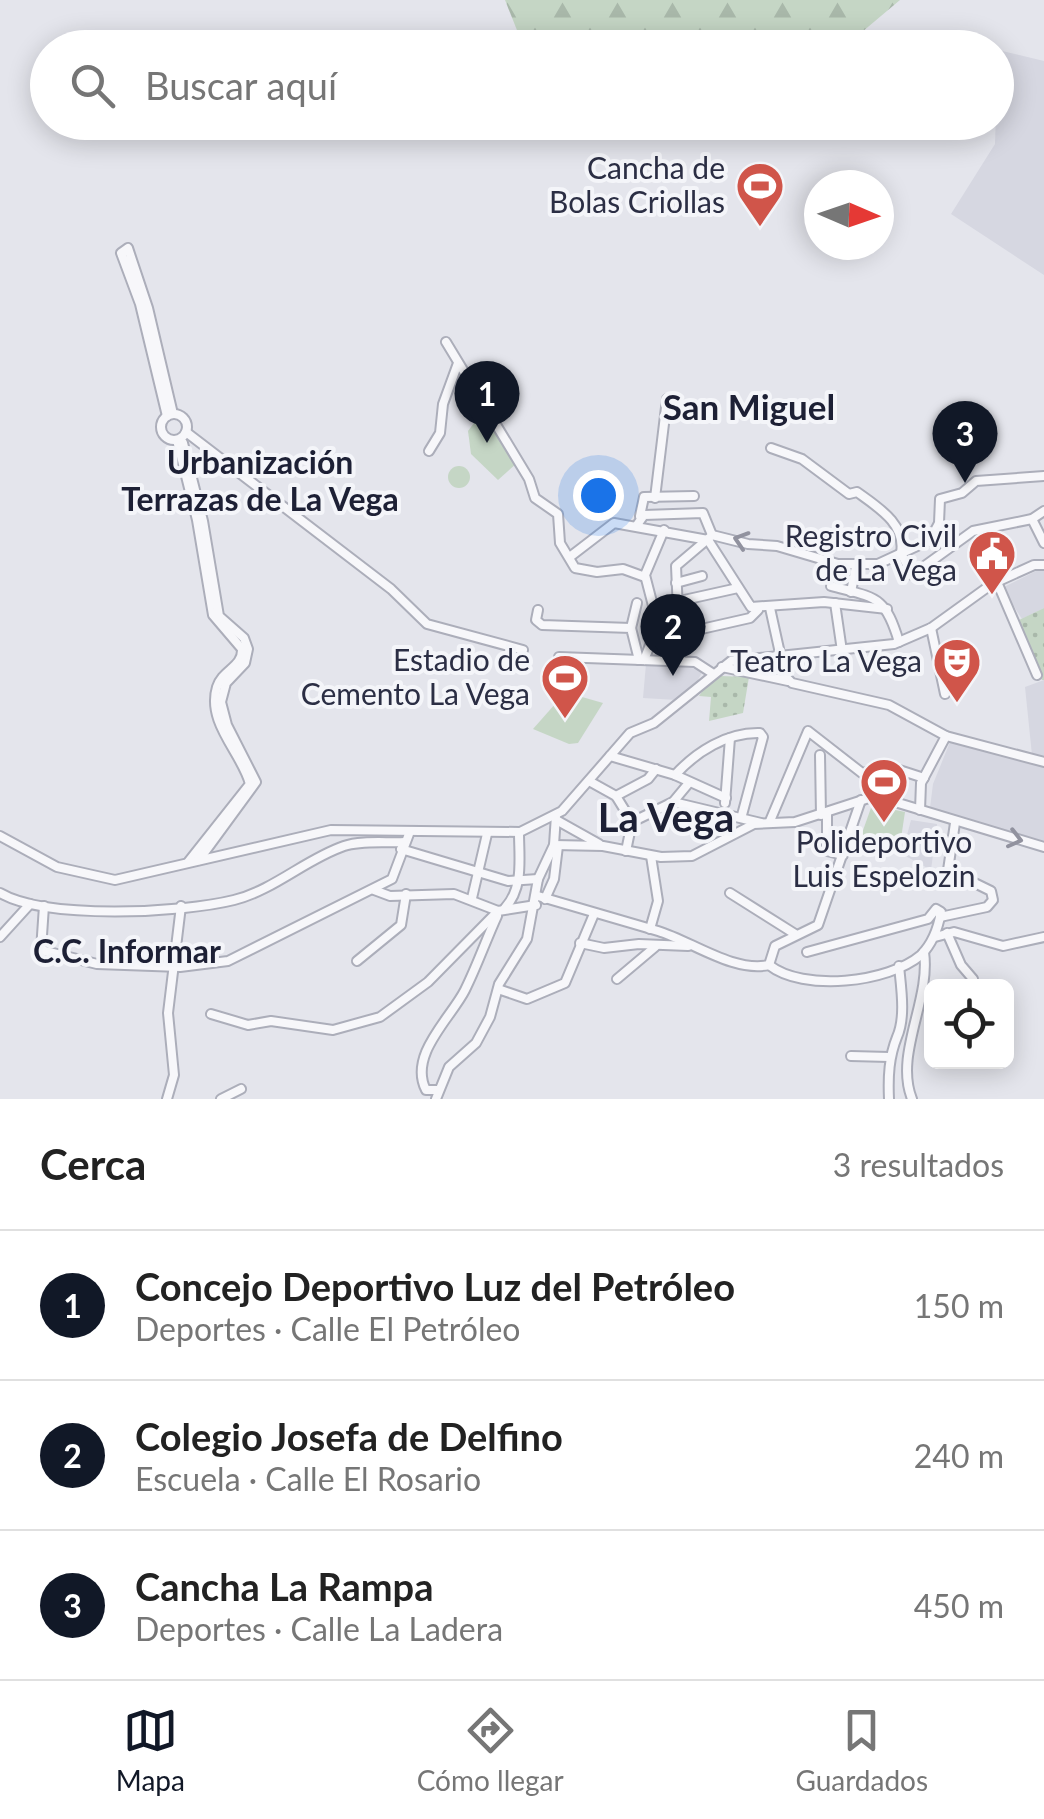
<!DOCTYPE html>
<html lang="es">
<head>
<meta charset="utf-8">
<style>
  body { margin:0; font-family:Lato,sans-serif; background:#f2f2f2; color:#222 }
  .controls { position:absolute; right:30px; bottom:30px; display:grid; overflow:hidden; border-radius:15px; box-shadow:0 5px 25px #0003 }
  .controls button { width:90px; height:90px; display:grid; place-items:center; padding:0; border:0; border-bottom:2px solid #e0e0e0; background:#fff; color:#222; font:50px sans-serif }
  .compass { position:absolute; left:804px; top:170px; width:90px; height:90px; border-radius:50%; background:#fff; box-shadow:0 5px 25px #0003; rotate:92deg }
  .you { position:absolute; left:598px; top:495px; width:35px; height:35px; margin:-25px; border:8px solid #fff; border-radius:50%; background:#1a73e8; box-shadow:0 0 0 15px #1a73e833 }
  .badge { display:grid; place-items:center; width:65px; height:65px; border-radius:50%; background:#111827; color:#fff; font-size:32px; font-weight:700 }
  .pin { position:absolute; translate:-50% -82px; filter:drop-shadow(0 2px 5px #0008) }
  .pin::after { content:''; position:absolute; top:52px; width:35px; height:30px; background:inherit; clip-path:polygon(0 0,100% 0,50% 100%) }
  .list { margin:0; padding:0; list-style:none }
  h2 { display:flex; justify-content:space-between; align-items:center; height:130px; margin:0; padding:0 40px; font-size:42px }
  h2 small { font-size:32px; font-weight:400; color:#767676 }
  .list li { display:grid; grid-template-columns:65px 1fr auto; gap:30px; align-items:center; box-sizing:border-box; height:150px; padding:0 40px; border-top:2px solid #e0e0e0 }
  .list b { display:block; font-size:38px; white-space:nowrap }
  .list p { margin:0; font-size:32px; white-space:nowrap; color:#767676 }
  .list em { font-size:32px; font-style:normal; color:#767676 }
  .icon { flex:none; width:55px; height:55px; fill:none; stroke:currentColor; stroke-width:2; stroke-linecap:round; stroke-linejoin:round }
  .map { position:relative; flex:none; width:1044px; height:1099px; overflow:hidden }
  .search { position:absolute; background:#fff; box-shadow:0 5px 25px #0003; left:30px; right:30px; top:30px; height:110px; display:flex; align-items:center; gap:25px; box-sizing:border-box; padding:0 35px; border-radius:55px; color:#767676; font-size:38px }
  .sheet { height:580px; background:#fff }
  nav { display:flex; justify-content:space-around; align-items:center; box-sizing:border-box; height:140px; border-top:2px solid #e0e0e0; background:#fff; font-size:28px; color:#767676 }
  nav a { display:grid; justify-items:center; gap:5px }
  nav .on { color:#111827 }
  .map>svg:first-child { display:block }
  .built { fill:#d6d7e1 }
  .grass { fill:#c5d6c5 }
  .forest { fill:url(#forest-firs) }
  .park { fill:url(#park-dots) }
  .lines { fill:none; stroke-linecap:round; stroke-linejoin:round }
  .minor-casing { stroke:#acaeba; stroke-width:12 }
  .minor { stroke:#f7f7fa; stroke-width:8 }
  .oneway { stroke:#91929f }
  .labels { text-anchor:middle; stroke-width:8; stroke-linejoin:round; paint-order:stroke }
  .poi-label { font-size:30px; fill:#2b2e44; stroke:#f4f5f9; text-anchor:end }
  .neighbourhood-label { font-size:32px; font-weight:bold; fill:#1d2035; stroke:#f4f5f9 }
  .quarter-label { font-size:35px; font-weight:bold; fill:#1d2035; stroke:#f4f5f9 }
  .district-label { font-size:40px; font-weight:bold; fill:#1d2035; stroke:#f4f5f9 }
</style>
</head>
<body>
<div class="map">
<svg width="1044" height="1099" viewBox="0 0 1044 1099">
  <defs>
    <pattern id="forest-firs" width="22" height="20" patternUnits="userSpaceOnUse" patternTransform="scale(2.5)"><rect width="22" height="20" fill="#c5d6c5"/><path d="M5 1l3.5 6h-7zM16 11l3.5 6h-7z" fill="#a9b8aa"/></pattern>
    <pattern id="park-dots" width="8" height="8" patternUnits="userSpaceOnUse" patternTransform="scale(2.5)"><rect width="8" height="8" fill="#c5d6c5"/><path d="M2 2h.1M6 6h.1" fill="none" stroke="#a9b8aa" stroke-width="1.8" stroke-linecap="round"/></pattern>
  </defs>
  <rect width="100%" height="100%" fill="#e4e5ec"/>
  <g class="built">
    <polygon points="998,50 1044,61 1044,275 951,214 995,144"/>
    <polygon points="1036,571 1044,571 1044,608 1022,619 1002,588"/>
    <polygon points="646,664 700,669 703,671 692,690 677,700 643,698"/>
    <polygon points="1044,680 1044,759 1032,755 1025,687"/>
    <polygon points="950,742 1044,766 1044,841 930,808 933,784"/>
    <polygon points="911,820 937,824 931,870 902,854"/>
  </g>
  <g class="grass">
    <polygon points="489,412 517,463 498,480 471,454 468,431 480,415"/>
    <circle cx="459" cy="477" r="11"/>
    <polygon points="582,697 603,703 578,743 569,744 533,729 556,703"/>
    <polygon points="872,805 905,812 900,845 861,836"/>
  </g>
  <polygon class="forest" points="505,0 900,0 862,32 802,47 524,48"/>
  <g class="park">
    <polygon points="1044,608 1044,680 1042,680 1017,621"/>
    <polygon points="721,676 749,677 743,713 709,721 711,697 699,696 710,680"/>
  </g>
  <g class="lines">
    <g class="minor-casing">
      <g id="minor">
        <polyline points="446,342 529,479 535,498 558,514 560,543 575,568 597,572 623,569 645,577"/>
        <circle cx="174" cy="427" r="13"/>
        <polyline points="167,416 140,304 121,253 128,248 148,308 173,414"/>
        <polyline points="186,432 391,589 427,624 523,650"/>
        <path d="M177 440 197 520 213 615 242 649C243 667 222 670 217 687 206 723 242 753 250 784L189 861"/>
        <polyline points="183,443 203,521 219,616 244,638 248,649 245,663 226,683 221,702 227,725 256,782 199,860"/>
        <path d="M771 448 802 459 849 494 857 492C879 508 906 524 901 553"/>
        <polyline points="429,451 440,433 443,404 458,363"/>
        <polyline points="655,498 667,399"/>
        <polyline points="640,516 644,497 694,496"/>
        <polyline points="1032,519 1044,543"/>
        <polyline points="637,525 644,515 703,513 712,535"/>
        <polyline points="712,535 748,544 777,546 838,564 878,564 930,540 939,523 940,499 962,493 976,481 1044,476"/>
        <polyline points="708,540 751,607 824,602 887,609"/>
        <polyline points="901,553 912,575 973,531 1032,519 1044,511"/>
        <polyline points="571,556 614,523 708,540"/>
        <polyline points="997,582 1037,675"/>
        <polyline points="676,583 702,576"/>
        <path d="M831 586C876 598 885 595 899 642"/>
        <polyline points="851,592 856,566"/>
        <polyline points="835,603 842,651"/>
        <polyline points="679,607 684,600 738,588"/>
        <polyline points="770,608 785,676 792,683 889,705 946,736 1044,762"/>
        <polyline points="538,610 536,620 542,625 631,628 639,660"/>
        <polyline points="656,619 678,611 676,566 709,538"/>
        <polyline points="631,628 637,603"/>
        <polyline points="931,628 945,694"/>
        <polyline points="697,630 750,618 758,610"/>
        <polyline points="559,657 695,662 712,673"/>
        <polyline points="644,660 658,625 645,575 664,530"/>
        <polyline points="722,667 788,681"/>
        <polyline points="820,755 821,815"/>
        <polyline points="610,756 675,775 726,798"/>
        <path d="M675 775C696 752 727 732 760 733L763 737 742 815"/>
        <polyline points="589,781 616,796 632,822"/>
        <polyline points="616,796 648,779 656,769"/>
        <polyline points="673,802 761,823"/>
        <polyline points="725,803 730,738"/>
        <polyline points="920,810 921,783 946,736"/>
        <polyline points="827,814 827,851 843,855"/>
        <polyline points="558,821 599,844"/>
        <polyline points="770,821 808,731 862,773 890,767 924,778"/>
        <polyline points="0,836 57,867 115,880 331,830 520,832 562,811 630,733 654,723 731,661 894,644 931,628 992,584 1034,565 1044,565"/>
        <polyline points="554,845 603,846 661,857 692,856 754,824 795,822 875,796 1044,847"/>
        <polyline points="401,849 508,881 538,879"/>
        <polyline points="626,851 632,822 673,802 688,784"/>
        <polyline points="374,890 390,896 454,894 498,911"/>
        <path d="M0 893C46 920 182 913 234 900 274 890 306 859 344 846 361 840 386 843 405 842"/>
        <polyline points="730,893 795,934"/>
        <path d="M538 896C578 908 618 919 658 931 691 941 734 973 769 965"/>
        <polyline points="472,898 487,834"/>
        <polyline points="545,899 554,879 558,846"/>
        <polyline points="44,906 41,950 97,964 180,967 228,961 392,879 409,834"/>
        <path d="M505 908C524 887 519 859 519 832"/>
        <polyline points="940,917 987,907 993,900 991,891 948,870 955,823"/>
        <polyline points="650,929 658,901 651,856"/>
        <polyline points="947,933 961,965 973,979"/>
        <polyline points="0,937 30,904"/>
        <polyline points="935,937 954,932 1003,946 1044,937"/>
        <polyline points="580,943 604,948 639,944 688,946"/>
        <polyline points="357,961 401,925 406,894"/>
        <path d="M769 965C803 992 888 983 921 955 933 943 938 929 941 912L936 909 928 919 807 952"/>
        <polyline points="769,965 775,946 818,925 861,800"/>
        <polyline points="617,979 655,947"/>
        <polyline points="498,989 527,999 565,983 594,914"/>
        <polyline points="211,1014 248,1025 271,1021 333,1030 380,1017 428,982 498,911 536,905"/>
        <polyline points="851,1056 889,1057"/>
        <path d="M437 1090H426C408 1055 451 1018 465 990 477 966 486 940 497 916"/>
        <polyline points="167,1099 174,1075 168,1013 181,906"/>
        <polyline points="221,1099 241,1089"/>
        <polyline points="436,1099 449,1067 476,1043 490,1017 499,984 527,939 538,879 554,845 556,815"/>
        <path d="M889 1099C888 1076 889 1057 897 1037 906 1017 901 987 899 966"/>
        <path d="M912 1099C894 1054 931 1000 924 952"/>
      </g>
    </g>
    <use href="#minor" class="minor"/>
  </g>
  <defs><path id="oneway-chevron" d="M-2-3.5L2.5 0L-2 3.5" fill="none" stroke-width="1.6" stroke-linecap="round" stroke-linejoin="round" transform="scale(2.5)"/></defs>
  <g class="oneway">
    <use href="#oneway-chevron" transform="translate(741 540) rotate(-162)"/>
    <use href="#oneway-chevron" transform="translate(1015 839) rotate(14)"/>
  </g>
  <defs>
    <g id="stadium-pin" transform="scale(2.5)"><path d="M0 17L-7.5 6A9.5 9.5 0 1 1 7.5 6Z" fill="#d0554a" stroke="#f4f5f9"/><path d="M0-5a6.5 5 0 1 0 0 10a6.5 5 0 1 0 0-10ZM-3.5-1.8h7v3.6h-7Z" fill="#fff"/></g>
    <g id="civic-pin" transform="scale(2.5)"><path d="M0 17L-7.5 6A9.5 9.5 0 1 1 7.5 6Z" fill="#d0554a" stroke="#f4f5f9"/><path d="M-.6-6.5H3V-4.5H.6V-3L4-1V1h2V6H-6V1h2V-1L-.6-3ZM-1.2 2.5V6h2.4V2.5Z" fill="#fff"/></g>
    <g id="theatre-pin" transform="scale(2.5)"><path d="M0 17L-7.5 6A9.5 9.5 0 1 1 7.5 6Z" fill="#d0554a" stroke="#f4f5f9"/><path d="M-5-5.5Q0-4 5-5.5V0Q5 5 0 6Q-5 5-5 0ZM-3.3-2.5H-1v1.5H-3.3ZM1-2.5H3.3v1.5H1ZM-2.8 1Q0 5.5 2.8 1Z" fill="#fff"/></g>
  </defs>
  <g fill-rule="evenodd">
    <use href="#stadium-pin" x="760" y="186"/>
    <use href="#civic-pin" x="992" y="554"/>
    <use href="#theatre-pin" x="957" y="662"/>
    <use href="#stadium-pin" x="565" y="678"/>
    <use href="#stadium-pin" x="884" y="782"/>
  </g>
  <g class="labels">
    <g class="poi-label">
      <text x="725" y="179">Cancha de<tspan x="725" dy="34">Bolas Criollas</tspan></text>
      <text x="957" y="547">Registro Civil<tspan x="957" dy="34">de La Vega</tspan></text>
      <text x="530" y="671">Estadio de<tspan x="530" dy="34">Cemento La Vega</tspan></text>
      <text x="922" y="672">Teatro La Vega</text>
      <text x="884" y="853" text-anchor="middle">Polideportivo<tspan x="884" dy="34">Luis Espelozin</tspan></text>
    </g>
    <g class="neighbourhood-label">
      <text x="260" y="474">Urbanización<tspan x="260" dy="37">Terrazas de La Vega</tspan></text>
      <text x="127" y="963">C.C. Informar</text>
    </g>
    <g class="quarter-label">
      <text x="749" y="420">San Miguel</text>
    </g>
    <g class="district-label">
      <text x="666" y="832">La Vega</text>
    </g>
  </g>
</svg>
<div class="controls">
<button><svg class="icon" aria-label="locate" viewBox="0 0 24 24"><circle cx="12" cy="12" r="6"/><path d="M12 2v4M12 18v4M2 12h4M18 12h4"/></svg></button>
</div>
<svg class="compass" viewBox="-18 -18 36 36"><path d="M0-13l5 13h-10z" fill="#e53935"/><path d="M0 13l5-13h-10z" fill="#767676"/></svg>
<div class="you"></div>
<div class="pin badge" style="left:487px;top:443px">1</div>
<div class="pin badge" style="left:673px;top:676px">2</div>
<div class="pin badge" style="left:965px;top:483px">3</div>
<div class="search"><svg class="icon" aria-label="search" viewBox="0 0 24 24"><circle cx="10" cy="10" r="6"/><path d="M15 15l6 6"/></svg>Buscar aquí</div>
</div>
<section class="sheet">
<h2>Cerca<small>3 resultados</small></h2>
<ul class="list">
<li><span class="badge">1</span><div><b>Concejo Deportivo Luz del Petróleo</b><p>Deportes · Calle El Petróleo</p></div><em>150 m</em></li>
<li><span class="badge">2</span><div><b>Colegio Josefa de Delfino</b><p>Escuela · Calle El Rosario</p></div><em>240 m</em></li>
<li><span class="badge">3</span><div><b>Cancha La Rampa</b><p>Deportes · Calle La Ladera</p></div><em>450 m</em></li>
</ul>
</section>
<nav>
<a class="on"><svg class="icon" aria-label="map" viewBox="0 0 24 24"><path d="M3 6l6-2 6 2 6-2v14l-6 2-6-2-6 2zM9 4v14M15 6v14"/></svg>Mapa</a>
<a><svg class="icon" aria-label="directions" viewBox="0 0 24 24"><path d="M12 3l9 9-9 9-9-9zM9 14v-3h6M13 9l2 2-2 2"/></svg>Cómo llegar</a>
<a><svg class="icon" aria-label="saved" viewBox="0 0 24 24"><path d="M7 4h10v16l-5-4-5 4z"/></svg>Guardados</a>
</nav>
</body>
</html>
